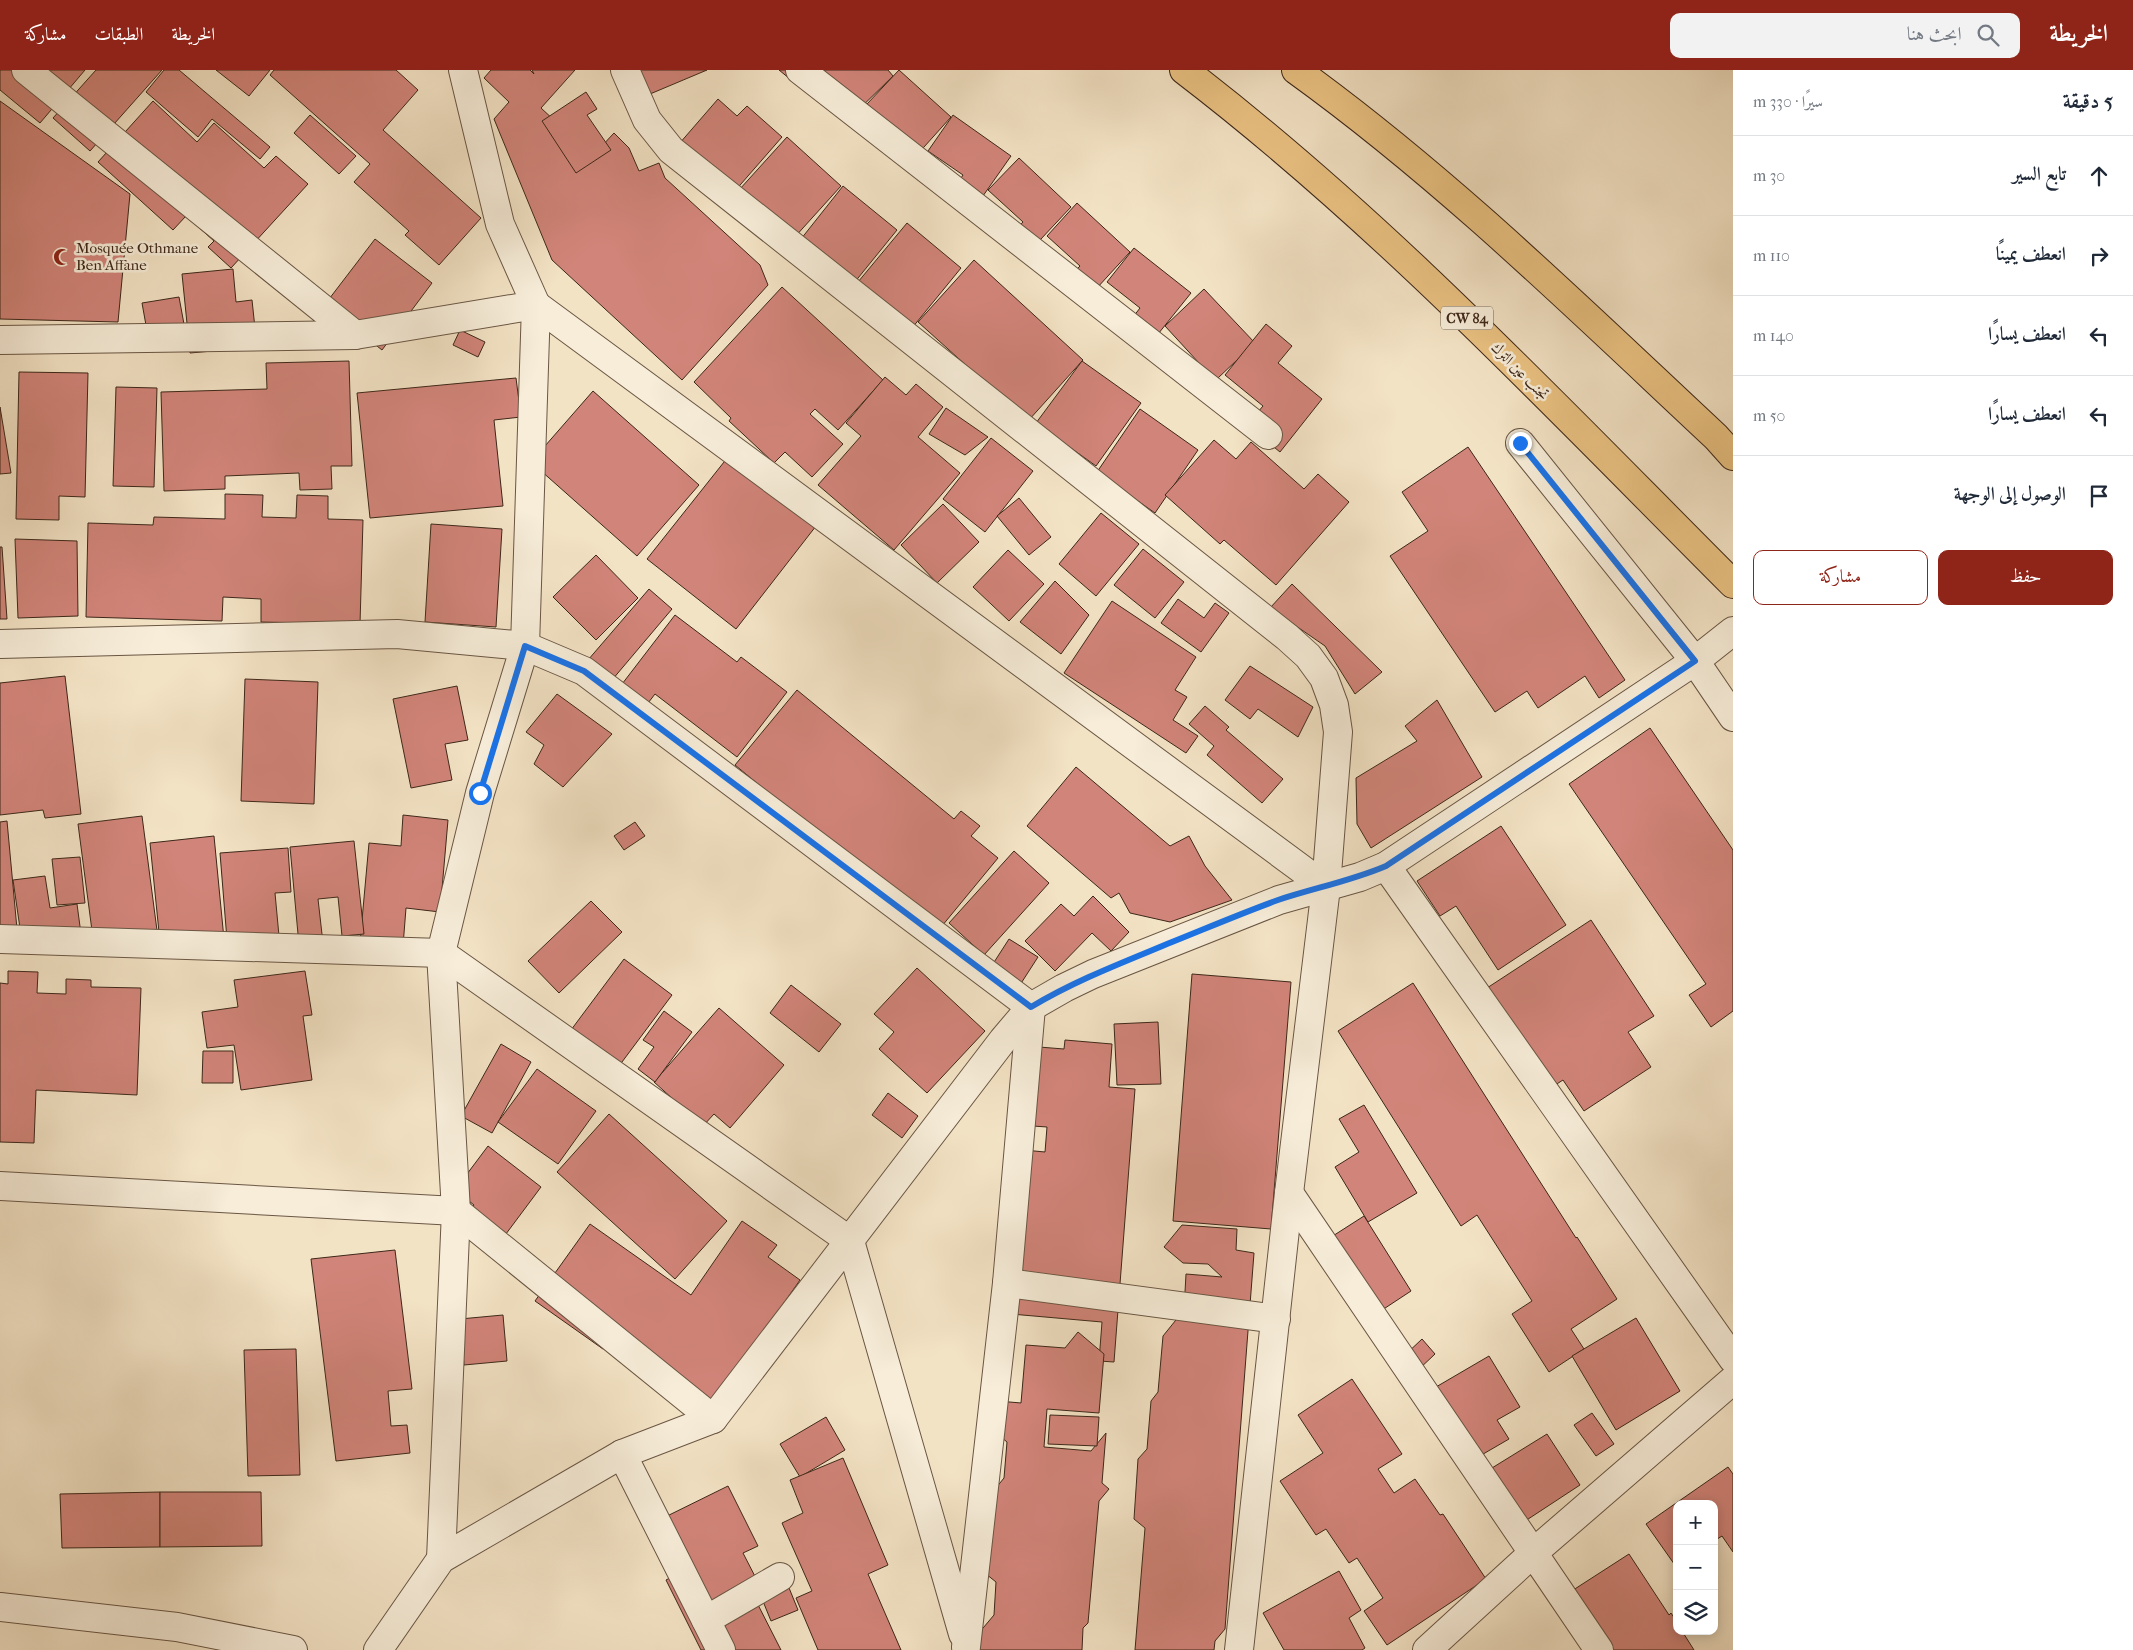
<!DOCTYPE html>
<html lang="ar">
<head>
<meta charset="utf-8">
<style>
  body { margin:0; font-family:"IM FELL French Canon",Amiri,serif; background:#f2f2f3; color:#1f2937; direction:rtl }
  .controls { position:absolute; right:15px; bottom:15px; display:grid; overflow:hidden; border-radius:10px; box-shadow:0 2px 12px #0003 }
  .controls button { width:45px; height:45px; display:grid; place-items:center; padding:0; border:0; border-bottom:1px solid #e0e1e3; background:#fff; color:#1f2937; font:25px sans-serif }
  .stop { position:absolute; width:15px; height:15px; margin:-11px; border:4px solid #1a73e8; border-radius:50%; background:#fff }
  .stop.end { background:#1a73e8; border-color:#fff; box-shadow:0 1px 5px #0008 }
  .list { margin:0; padding:0; list-style:none }
  h2 { display:flex; justify-content:space-between; align-items:center; height:65px; margin:0; padding:0 20px; font-size:21px }
  h2 small { font-size:16px; font-weight:400; color:#747a83 }
  .list li { display:grid; grid-template-columns:32px 1fr auto; gap:15px; align-items:center; box-sizing:border-box; height:80px; padding:0 20px; border-top:1px solid #e0e1e3 }
  .list b { display:block; font-size:19px; white-space:nowrap }
  .list em { font-size:16px; font-style:normal; color:#747a83 }
  .actions { display:flex; gap:10px; padding:15px 20px }
  .actions a { flex:1; padding:11px 0; border:1px solid #8f2418; border-radius:10px; text-align:center; font-size:18px; color:#8f2418 }
  .actions .main { background:#8f2418; color:#fff }
  .icon { flex:none; width:28px; height:28px; fill:none; stroke:currentColor; stroke-width:2; stroke-linecap:round; stroke-linejoin:round }
  .map { position:relative; flex:none; width:1733px; height:1580px; overflow:hidden; direction:ltr }
  header { display:flex; align-items:center; gap:30px; box-sizing:border-box; height:70px; padding:0 25px; background:#8f2418; color:#fff }
  header strong { font-size:24px }
  nav { display:flex; gap:28px; margin-inline-start:auto; font-size:18px }
  .search { width:350px; height:45px; background:#f2f2f3; display:flex; align-items:center; gap:12px; box-sizing:border-box; padding:0 18px; border-radius:10px; color:#747a83; font-size:19px }
  main { display:flex }
  aside { flex:1; background:#fff }
  .map>svg:first-child { display:block }
  .building { fill:#d18479; stroke:#3d2719 }
  .lines { fill:none; stroke-linecap:round; stroke-linejoin:round }
  .street-casing { stroke:#6a5644; stroke-width:30 }
  .highway-casing { stroke:#3d2719; stroke-width:30 }
  .street { stroke:#f7edd9; stroke-width:28 }
  .highway { stroke:#eac282; stroke-width:28 }
  .route { stroke:#1a73e8; stroke-width:6 }
  .labels { text-anchor:middle; stroke-width:5; stroke-linejoin:round; paint-order:stroke }
  .shield { fill:#f7edd9; stroke:#756253; stroke-width:1 }
  .shield-label { font-size:14px; font-weight:bold; fill:#3d2719 }
  .poi-label { font-size:15px; fill:#3d2719; stroke:#f7edd9; text-anchor:start }
  .street-label { font-size:15px; fill:#3d2719; stroke:#f7edd9 }
</style>
</head>
<body>
<header>
<strong>الخريطة</strong>
<div class="search"><svg class="icon" aria-label="search" viewBox="0 0 24 24"><circle cx="10" cy="10" r="6"/><path d="M15 15l6 6"/></svg>ابحث هنا</div>
<nav><a>الخريطة</a><a>الطبقات</a><a>مشاركة</a></nav>
</header>
<main>
<aside>
<h2>5 دقيقة<small>سيرًا · 330 m</small></h2>
<ul class="list">
<li><svg class="icon" aria-label="ahead" viewBox="0 0 24 24"><path d="M12 20V5M6 11l6-6 6 6"/></svg><div><b>تابع السير</b></div><em>30 m</em></li>
<li><svg class="icon" aria-label="right" viewBox="0 0 24 24"><path d="M7 20v-9h11M14 6l5 5-5 5"/></svg><div><b>انعطف يمينًا</b></div><em>110 m</em></li>
<li><svg class="icon" aria-label="left" viewBox="0 0 24 24"><path d="M17 20v-9H6M10 6l-5 5 5 5"/></svg><div><b>انعطف يسارًا</b></div><em>140 m</em></li>
<li><svg class="icon" aria-label="left" viewBox="0 0 24 24"><path d="M17 20v-9H6M10 6l-5 5 5 5"/></svg><div><b>انعطف يسارًا</b></div><em>50 m</em></li>
<li><svg class="icon" aria-label="arrive" viewBox="0 0 24 24"><path d="M6 21V4h12l-3 4 3 4H6"/></svg><div><b>الوصول إلى الوجهة</b></div></li>
</ul>
<div class="actions"><a class="main">حفظ</a><a>مشاركة</a></div>
</aside>
<div class="map">
<svg width="1733" height="1580" viewBox="0 0 1733 1580">
  <rect width="100%" height="100%" fill="#f3e3c5"/>
  <filter id="stains"><feTurbulence type="fractalNoise" baseFrequency=".004" numOctaves="4"/><feColorMatrix values="0 0 0 0 .2 0 0 0 0 .09 0 0 0 0 .02 0 0 0 .5 -.17"/></filter>
  <radialGradient id="worn" r=".72"><stop offset=".6" stop-color="#630" stop-opacity="0"/><stop offset="1" stop-color="#630" stop-opacity=".3"/></radialGradient>
  <g class="building">
    <polygon points="0,0 85,0 40,53 0,20"/>
    <polygon points="96,0 162,0 90,81 53,48"/>
    <polygon points="164,0 179,0 270,77 260,89 212,49 198,67 146,22"/>
    <polygon points="216,0 270,0 249,26"/>
    <polygon points="274,0 396,0 418,20 383,60 481,148 439,195 405,165 409,161 354,112 370,94 270,5"/>
    <polygon points="491,0 530,0 534,4 532,0 575,0 541,38 555,51 565,73 586,93 614,63 629,78 639,101 659,93 665,108 760,195 768,215 682,310 552,190 494,49 509,32 484,8"/>
    <polygon points="640,0 707,0 650,24"/>
    <polygon points="779,0 797,0 790,9"/>
    <polygon points="824,0 888,0 893,6 846,52 845,22"/>
    <polygon points="899,0 951,47 906,97 898,63 867,34"/>
    <polygon points="586,22 597,39 587,45 611,80 576,103 542,51"/>
    <polygon points="718,29 737,46 747,36 782,67 734,122 679,74"/>
    <polygon points="0,31 130,124 118,252 0,249"/>
    <polygon points="153,31 197,72 214,53 264,98 276,86 308,114 231,198 208,177 214,171 186,146 173,160 98,92"/>
    <polygon points="310,45 356,86 339,104 294,63"/>
    <polygon points="953,45 1011,86 971,143 948,127 963,105 928,81"/>
    <polygon points="787,67 841,116 793,169 739,120"/>
    <polygon points="1019,88 1071,137 1025,186 1007,169 1023,152 988,120"/>
    <polygon points="843,116 897,160 854,213 801,169"/>
    <polygon points="1077,133 1130,182 1085,231 1064,213 1080,196 1047,166"/>
    <polygon points="907,153 961,198 912,258 858,212"/>
    <polygon points="375,169 432,213 382,280 353,257 342,273 313,250"/>
    <polygon points="1134,178 1191,223 1146,279 1123,260 1140,238 1107,212"/>
    <polygon points="974,190 1083,290 1028,351 918,252"/>
    <polygon points="233,199 236,232 252,230 257,277 190,283 182,204"/>
    <polygon points="782,217 883,310 838,360 815,339 810,344 843,374 812,407 785,382 774,393 729,351 731,348 694,312"/>
    <polygon points="1204,219 1255,273 1200,325 1184,307 1199,293 1165,256"/>
    <polygon points="179,227 186,265 149,272 142,233"/>
    <polygon points="1266,254 1292,276 1278,293 1322,329 1280,382 1247,355 1263,336 1225,305"/>
    <polygon points="460,260 485,272 478,287 453,275"/>
    <polygon points="349,291 352,396 331,396 332,419 300,420 299,403 225,406 225,419 164,421 161,322 267,319 266,293"/>
    <polygon points="1082,291 1141,333 1096,396 1036,353"/>
    <polygon points="19,302 88,303 85,427 59,426 59,450 16,449"/>
    <polygon points="885,307 906,325 916,314 943,337 918,367 960,403 894,480 818,415 861,366 846,353"/>
    <polygon points="516,308 521,347 494,350 503,436 370,448 357,323"/>
    <polygon points="116,317 157,318 154,417 113,416"/>
    <polygon points="593,321 699,415 637,486 531,392"/>
    <polygon points="0,337 11,403 0,404"/>
    <polygon points="946,338 988,367 965,385 929,364"/>
    <polygon points="1140,339 1198,380 1155,443 1097,402"/>
    <polygon points="991,368 1033,401 985,462 943,429"/>
    <polygon points="1214,370 1236,389 1251,372 1304,419 1318,404 1349,432 1276,515 1224,470 1220,474 1165,425"/>
    <polygon points="1468,377 1625,610 1599,628 1585,606 1538,638 1527,621 1495,642 1390,486 1428,461 1402,422"/>
    <polygon points="728,387 816,456 736,559 647,489"/>
    <polygon points="225,424 263,425 262,447 296,448 297,425 328,426 328,449 363,450 360,554 261,552 261,529 223,527 222,551 86,547 88,453 153,455 154,447 225,449"/>
    <polygon points="1019,428 1051,467 1029,485 997,446"/>
    <polygon points="943,434 979,472 937,513 901,475"/>
    <polygon points="1101,443 1139,474 1096,526 1059,494"/>
    <polygon points="431,454 502,459 496,557 425,552"/>
    <polygon points="15,469 77,471 78,546 18,548"/>
    <polygon points="0,477 2,477 7,549 0,549"/>
    <polygon points="1143,479 1184,512 1155,548 1114,515"/>
    <polygon points="1008,480 1044,514 1009,551 973,517"/>
    <polygon points="596,485 638,528 596,570 553,527"/>
    <polygon points="1055,511 1089,545 1061,584 1020,552"/>
    <polygon points="1292,514 1382,602 1355,624 1325,576 1270,538"/>
    <polygon points="649,519 672,539 612,610 588,590"/>
    <polygon points="1178,529 1204,548 1215,533 1229,543 1201,582 1161,553"/>
    <polygon points="1112,531 1196,587 1175,620 1187,627 1173,650 1198,666 1186,683 1064,603"/>
    <polygon points="675,545 737,592 741,587 787,622 737,687 655,624 645,637 619,618"/>
    <polygon points="1250,596 1313,637 1298,667 1258,639 1250,649 1225,630"/>
    <polygon points="65,606 81,744 45,748 43,740 0,745 0,613"/>
    <polygon points="245,609 318,612 314,734 241,731"/>
    <polygon points="457,616 468,670 445,674 452,710 411,718 393,629"/>
    <polygon points="797,620 954,749 961,741 980,756 971,766 998,788 937,862 735,695"/>
    <polygon points="557,624 612,664 563,717 534,694 544,675 526,662"/>
    <polygon points="1437,630 1482,707 1371,778 1357,754 1356,708 1417,671 1405,656"/>
    <polygon points="1205,636 1229,657 1226,660 1283,709 1262,733 1207,685 1214,676 1189,654"/>
    <polygon points="1650,658 1733,780 1733,941 1711,957 1689,925 1706,914 1569,714"/>
    <polygon points="1076,697 1170,776 1189,766 1205,796 1232,830 1170,852 1130,843 1119,823 1111,828 1027,756"/>
    <polygon points="403,745 448,750 440,842 406,838 403,876 360,872 369,773 401,776"/>
    <polygon points="142,746 158,868 94,876 78,754"/>
    <polygon points="7,751 17,859 0,860 0,752"/>
    <polygon points="635,752 645,766 624,780 614,766"/>
    <polygon points="1501,756 1566,855 1498,900 1456,836 1440,846 1417,811"/>
    <polygon points="214,766 224,869 161,882 150,773"/>
    <polygon points="354,771 364,864 342,866 338,827 318,829 323,873 299,875 290,777"/>
    <polygon points="288,778 291,822 275,823 279,866 227,870 220,783"/>
    <polygon points="1014,781 1049,813 984,885 949,853"/>
    <polygon points="80,787 85,833 57,835 52,789"/>
    <polygon points="45,806 50,838 77,834 81,864 22,872 13,810"/>
    <polygon points="1093,826 1129,862 1111,881 1092,863 1055,901 1025,871 1061,834 1074,846"/>
    <polygon points="591,831 622,862 559,923 528,891"/>
    <polygon points="1591,850 1654,946 1628,962 1651,997 1584,1041 1563,1010 1552,1017 1487,918"/>
    <polygon points="1009,869 1038,887 1018,918 989,900"/>
    <polygon points="624,889 672,925 619,996 571,960"/>
    <polygon points="917,898 985,961 927,1023 879,979 894,962 874,944"/>
    <polygon points="8,901 38,902 37,923 66,924 66,909 91,910 91,917 141,918 137,1025 36,1020 34,1073 0,1072 0,913 8,914"/>
    <polygon points="305,901 312,945 303,946 312,1010 241,1020 234,975 207,978 202,942 238,937 234,910"/>
    <polygon points="1192,904 1291,912 1271,1159 1173,1151"/>
    <polygon points="1413,913 1576,1168 1577,1167 1617,1229 1571,1259 1584,1279 1549,1302 1512,1244 1532,1231 1477,1145 1461,1156 1338,961"/>
    <polygon points="791,915 841,954 819,982 770,943"/>
    <polygon points="719,938 784,995 730,1058 714,1044 703,1056 654,1012"/>
    <polygon points="664,941 692,962 655,1012 638,999 654,977 643,970"/>
    <polygon points="1158,952 1161,1014 1117,1015 1114,954"/>
    <polygon points="1065,970 1112,974 1109,1017 1135,1019 1114,1292 1099,1291 1102,1252 1011,1244 1024,1080 1045,1082 1047,1057 1033,1056 1039,977 1064,979"/>
    <polygon points="501,974 531,992 492,1063 461,1046"/>
    <polygon points="203,981 233,981 233,1013 202,1013"/>
    <polygon points="537,999 596,1041 558,1094 498,1052"/>
    <polygon points="888,1023 918,1046 902,1068 872,1045"/>
    <polygon points="1364,1035 1417,1123 1368,1152 1335,1097 1359,1082 1339,1049"/>
    <polygon points="609,1044 727,1151 675,1209 557,1102"/>
    <polygon points="488,1076 541,1117 494,1180 460,1154 474,1135 455,1120"/>
    <polygon points="1364,1146 1411,1221 1373,1246 1325,1171"/>
    <polygon points="742,1151 777,1175 768,1187 800,1210 702,1350 624,1295 637,1277 615,1262 603,1279 535,1231 590,1154 691,1225"/>
    <polygon points="1182,1155 1237,1159 1236,1180 1254,1183 1225,1559 1215,1571 1214,1580 1135,1580 1145,1458 1134,1449 1138,1389 1147,1379 1151,1331 1158,1322 1163,1266 1184,1240 1186,1204 1222,1207 1208,1194 1183,1193 1164,1177"/>
    <polygon points="395,1180 412,1319 388,1321 391,1356 407,1355 410,1383 336,1391 311,1189"/>
    <polygon points="503,1245 507,1291 464,1295 460,1249"/>
    <polygon points="1636,1248 1680,1321 1616,1360 1572,1286"/>
    <polygon points="1078,1262 1104,1284 1099,1343 1047,1339 1044,1377 1091,1381 1106,1363 1102,1413 1109,1419 1099,1431 1088,1553 1083,1558 1082,1580 977,1580 978,1564 994,1545 996,1512 981,1500 987,1429 1004,1408 1007,1372 996,1363 998,1331 1021,1333 1026,1275 1065,1278"/>
    <polygon points="1422,1269 1435,1284 1417,1301 1404,1286"/>
    <polygon points="296,1279 300,1405 248,1406 244,1280"/>
    <polygon points="1489,1286 1520,1337 1497,1350 1509,1369 1466,1394 1424,1324"/>
    <polygon points="1352,1309 1402,1384 1378,1399 1394,1423 1415,1409 1440,1445 1443,1444 1486,1509 1387,1575 1364,1541 1383,1528 1357,1488 1349,1493 1326,1459 1316,1465 1280,1411 1323,1383 1298,1345"/>
    <polygon points="1592,1343 1614,1374 1596,1386 1574,1355"/>
    <polygon points="1050,1345 1099,1347 1097,1376 1048,1374"/>
    <polygon points="826,1347 845,1380 800,1407 780,1374"/>
    <polygon points="1547,1364 1580,1415 1513,1459 1479,1406"/>
    <polygon points="843,1388 888,1495 868,1504 901,1580 818,1580 796,1528 812,1521 782,1453 803,1443 790,1410"/>
    <polygon points="1728,1397 1733,1404 1733,1482 1722,1466 1714,1471 1714,1434 1677,1434 1677,1498 1646,1454"/>
    <polygon points="728,1416 758,1476 743,1483 762,1520 753,1525 781,1580 701,1580 666,1510 683,1501 657,1451"/>
    <polygon points="160,1422 160,1477 62,1478 60,1424"/>
    <polygon points="160,1422 261,1422 262,1476 160,1477"/>
    <polygon points="1629,1484 1669,1545 1671,1543 1677,1552 1677,1561 1682,1561 1694,1580 1603,1580 1567,1524"/>
    <polygon points="1339,1501 1361,1540 1349,1548 1365,1578 1362,1580 1284,1580 1263,1543"/>
    <polygon points="785,1508 798,1540 771,1551 758,1519"/>
  </g>
  <g class="lines">
    <g class="street-casing">
      <g id="street">
        <polyline points="26,0 355,265"/>
        <polyline points="625,0 647,50 671,80 1287,567 1308,586 1324,608 1334,635 1338,662 1326,817 1289,1123 1239,1580"/>
        <polyline points="800,0 1268,365"/>
        <polyline points="0,270 355,265 536,235 1326,817"/>
        <polyline points="1520,373 1695,591 1733,647"/>
        <polyline points="0,574 397,564 525,576 584,601 1031,937 1007,1213 966,1577"/>
        <polyline points="1386,796 1733,1289"/>
        <polyline points="0,869 441,883 850,1171 963,1564"/>
        <polyline points="0,1116 456,1141 713,1349"/>
        <polyline points="1289,1123 1599,1580"/>
        <polyline points="1007,1213 1276,1249"/>
        <polyline points="622,1384 721,1580"/>
        <polyline points="441,1489 456,1141 441,883 480,723 525,576 536,235 500,154 463,0"/>
        <polyline points="0,1537 177,1557 293,1580"/>
        <polyline points="706,1550 780,1507"/>
        <polyline points="378,1580 441,1489 622,1384 713,1349 1003,970 1031,937 1064,918 1093,904 1279,830 1360,807 1386,796 1695,591 1733,561"/>
        <polyline points="1427,1580 1533,1483 1733,1310"/>
      </g>
    </g>
    <g class="highway-casing">
      <g id="highway">
        <path d="M1184 0C1384 153 1556 337 1733 514"/>
        <path d="M1296 0C1447 109 1580 240 1716 367L1733 386"/>
      </g>
    </g>
    <use href="#street" class="street"/>
    <use href="#highway" class="highway"/>
  </g>
  <g class="lines">
    <path class="route" d="M480 723 525 576 584 601 1031 937C1076 910 1124 892 1172 872 1207 858 1242 843 1278 830 1314 818 1351 811 1386 796L1695 591 1520 373"/>
  </g>
  <defs>
    <g id="mosque-bare" transform="scale(1.35)"><path d="M3.5-4.9A6 6 0 1 0 3.5 4.9A5 5 0 1 1 3.5-4.9Z" fill="#8f2418" stroke="#f7edd9" stroke-width="2.5" paint-order="stroke"/></g>
  </defs>
  <g fill-rule="evenodd">
    <use href="#mosque-bare" x="62" y="187"/>
  </g>
  <g class="labels">
    <rect class="shield" x="1441" y="236.5" width="52" height="23" rx="4"/>
    <g class="shield-label">
      <text x="1467" y="253">CW 84</text>
    </g>
    <g class="poi-label">
      <text x="76" y="183">Mosquée Othmane<tspan x="76" dy="17">Ben Affane</tspan></text>
    </g>
    <g class="street-label">
      <text transform="translate(1520 301) rotate(45)" y="5">تجنب عين الترك</text>
    </g>
  </g>
  <rect width="100%" height="100%" filter="url(#stains)"/>
  <rect width="100%" height="100%" fill="url(#worn)"/>
</svg>
<div class="controls">
<button>+</button>
<button>−</button>
<button><svg class="icon" aria-label="layers" viewBox="0 0 24 24"><path d="M12 4l9 5-9 5-9-5zM3 14l9 5 9-5"/></svg></button>
</div>
<div class="stop" style="left:480px;top:723px"></div>
<div class="stop end" style="left:1520px;top:373px"></div>
</div>
</main>
</body>
</html>
